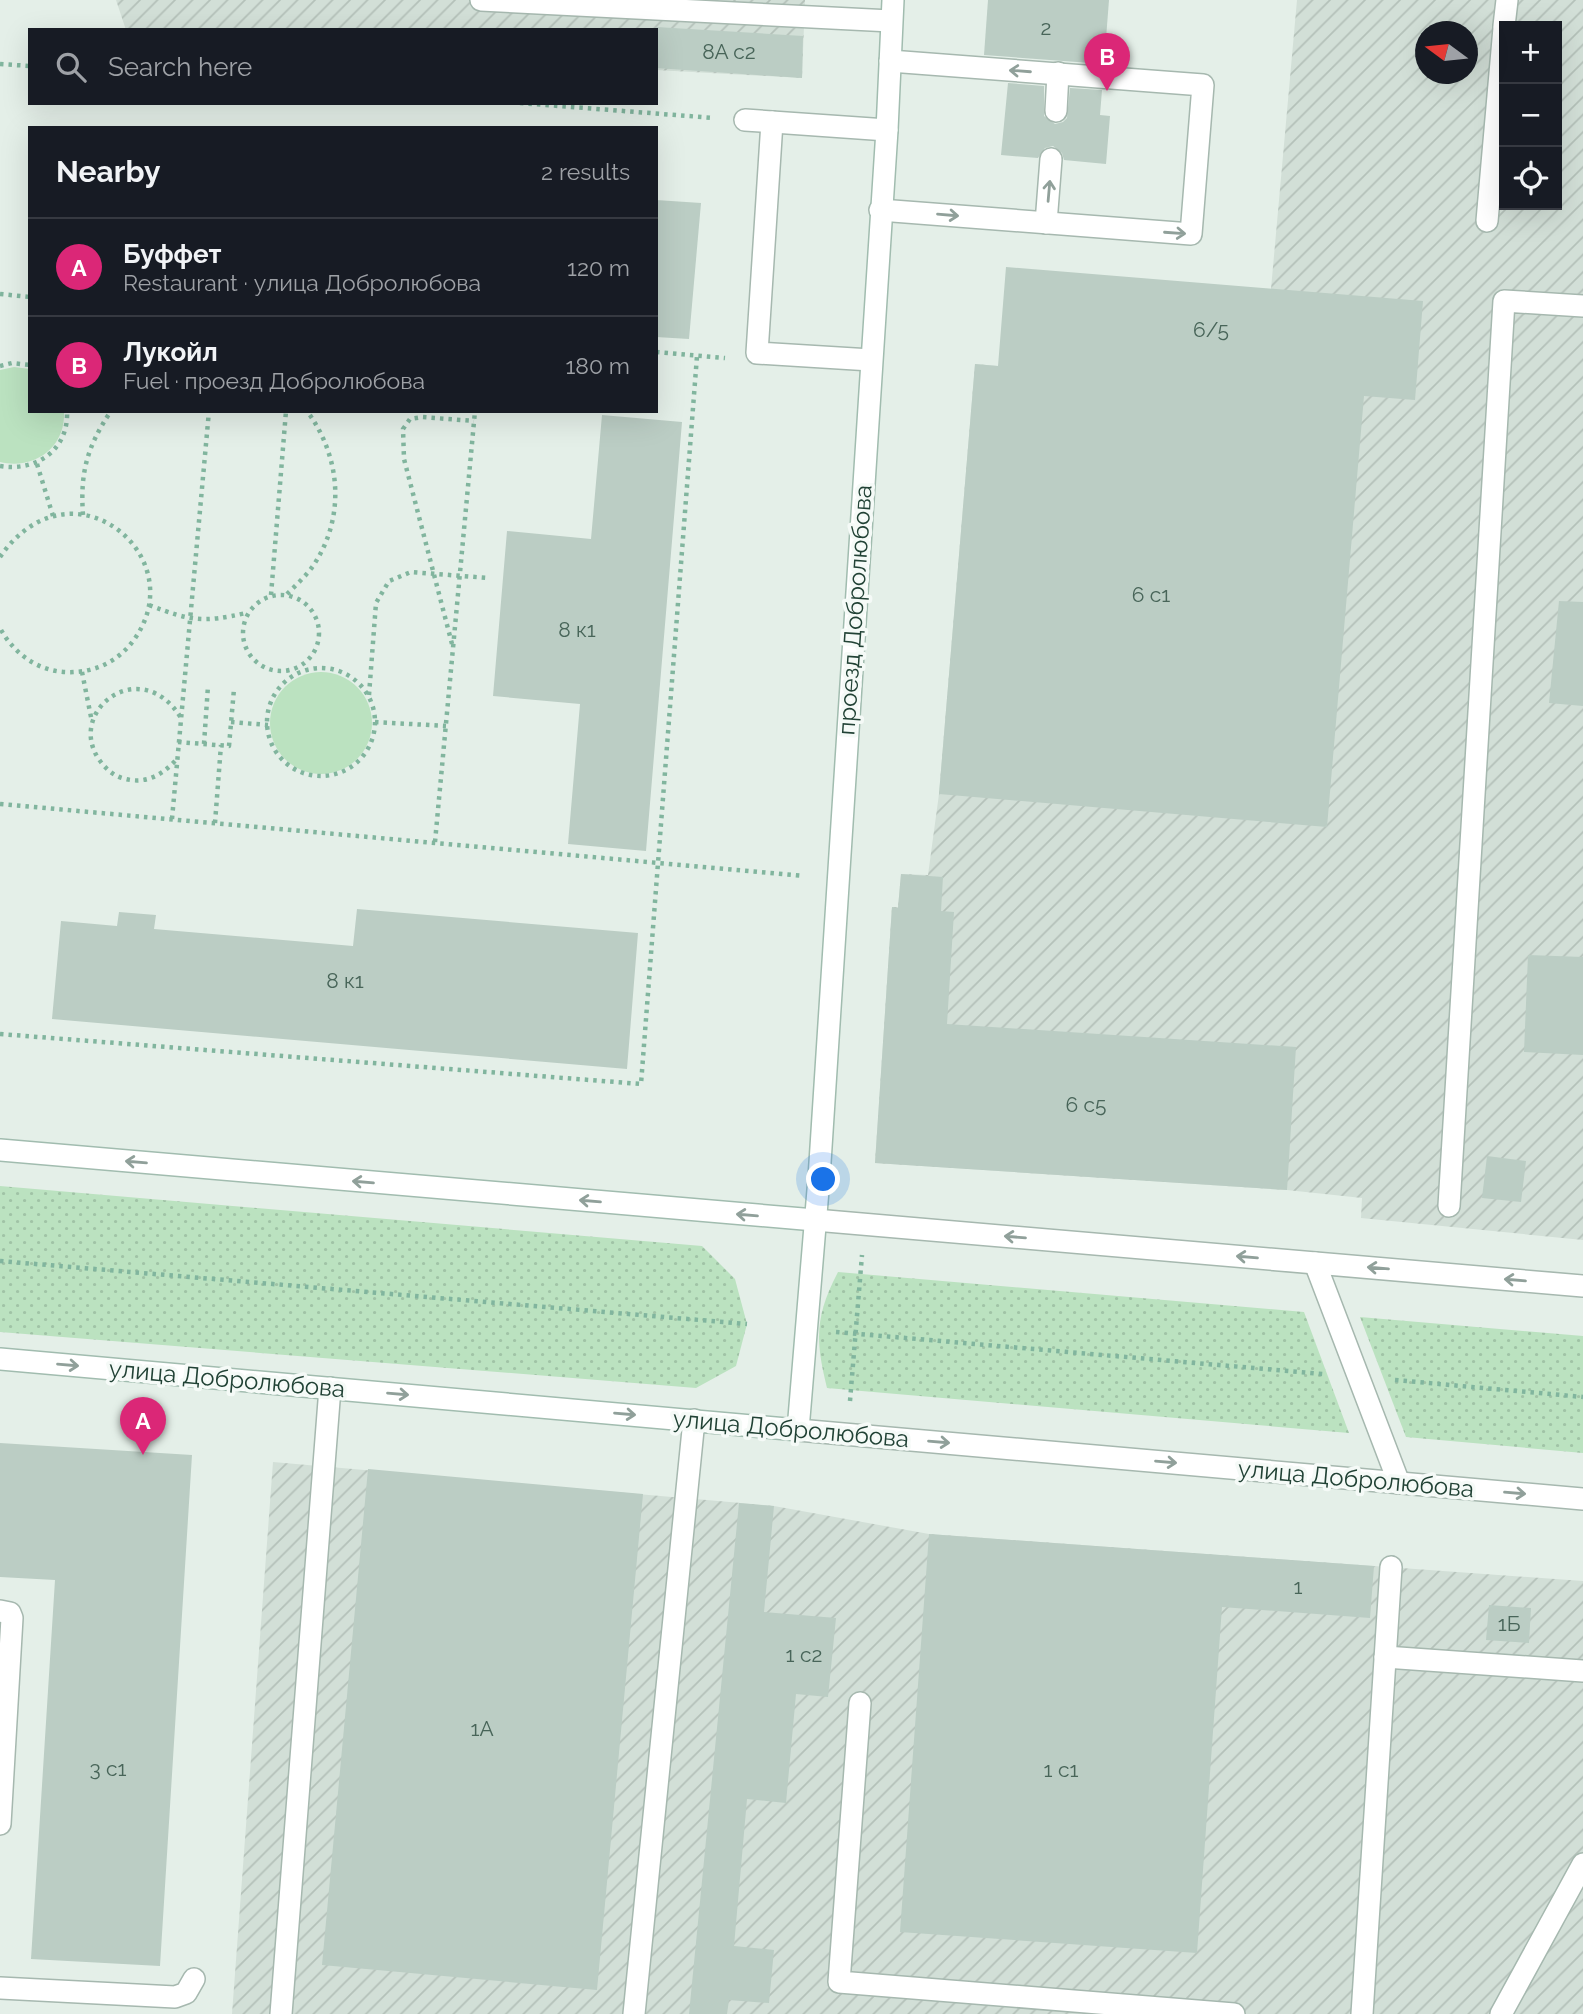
<!DOCTYPE html>
<html lang="en">
<head>
<meta charset="utf-8">
<style>
  body { margin:0; font-family:Raleway,sans-serif; background:#20242c; color:#f1f3f6 }
  .controls { position:absolute; right:21px; top:21px; display:grid; overflow:hidden; border-radius:0px; box-shadow:0 7px 28px #0002 }
  .controls button { width:63px; height:63px; display:grid; place-items:center; padding:0; border:0; border-bottom:2px solid #363941; background:#171b24; color:#f1f3f6; font:35px sans-serif }
  .compass { position:absolute; left:1415px; top:21px; width:63px; height:63px; border-radius:50%; background:#171b24; box-shadow:0 7px 28px #0002; rotate:285deg }
  .you { position:absolute; left:824px; top:1180px; width:24px; height:24px; margin:-18px; border:5px solid #fff; border-radius:50%; background:#1a73e8; box-shadow:0 0 0 10px #1a73e833 }
  .badge { display:grid; place-items:center; width:46px; height:46px; border-radius:50%; background:#db2777; color:#fff; font-size:23px; font-weight:700 }
  .pin { position:absolute; translate:-50% -58px; filter:drop-shadow(0 2px 4px #0008) }
  .pin::after { content:''; position:absolute; top:37px; width:24px; height:21px; background:inherit; clip-path:polygon(0 0,100% 0,50% 100%) }
  .list { margin:0; padding:0; list-style:none }
  h2 { display:flex; justify-content:space-between; align-items:center; height:91px; margin:0; padding:0 28px; font-size:30px }
  h2 small { font-size:23px; font-weight:400; color:#9ea1a6 }
  .list li { display:grid; grid-template-columns:46px 1fr auto; gap:21px; align-items:center; box-sizing:border-box; height:98px; padding:0 28px; border-top:2px solid #363941 }
  .list b { display:block; font-size:26px; white-space:nowrap }
  .list p { margin:0; font-size:23px; white-space:nowrap; color:#9ea1a6 }
  .list em { font-size:23px; font-style:normal; color:#9ea1a6 }
  .icon { flex:none; width:38px; height:38px; fill:none; stroke:currentColor; stroke-width:2; stroke-linecap:round; stroke-linejoin:round }
  .map { position:relative; flex:none; width:1583px; height:2014px; overflow:hidden }
  .search { position:absolute; background:#171b24; box-shadow:0 7px 28px #0002; left:28px; top:28px; width:630px; height:77px; display:flex; align-items:center; gap:18px; box-sizing:border-box; padding:0 24px; border-radius:0px; color:#9ea1a6; font-size:26px }
  .panel { position:absolute; background:#171b24; box-shadow:0 7px 28px #0002; left:28px; top:126px; width:630px; height:287px; border-radius:0px }
  .map>svg:first-child { display:block }
  .industrial { fill:url(#industrial-furrows); fill-rule:evenodd }
  .grass { fill:url(#grass-dots) }
  .park { fill:#bbe2c0 }
  .building { fill:#bbcdc4 }
  .lines { fill:none; stroke-linecap:round; stroke-linejoin:round }
  .lane-casing { stroke:#a6b8af; stroke-width:24 }
  .street-casing { stroke:#a6b8af; stroke-width:24 }
  .secondary-casing { stroke:#a1bcaf; stroke-width:24 }
  .path { stroke:#81b59e; stroke-width:4.5; stroke-dasharray:3.5 5; stroke-linecap:butt }
  .lane { stroke:#fff; stroke-width:21 }
  .street { stroke:#fff; stroke-width:21 }
  .secondary { stroke:#fff; stroke-width:21 }
  .oneway { stroke:#90a09a }
  .labels { text-anchor:middle; stroke-width:7; stroke-linejoin:round; paint-order:stroke }
  .number-label { font-size:21px; fill:#486559 }
  .street-label { font-size:24px; fill:#214235; stroke:#f5faf7 }
</style>
</head>
<body>
<div class="map">
<svg width="1583" height="2014" viewBox="0 0 1583 2014">
  <defs>
    <pattern id="industrial-furrows" width="10" height="10" patternUnits="userSpaceOnUse" patternTransform="scale(1.75)"><rect width="10" height="10" fill="#d2dfd7"/><path d="M-1 1l2-2M0 10L10 0M9 11l2-2" fill="none" stroke="#b4c1b9"/></pattern>
    <pattern id="grass-dots" width="8" height="8" patternUnits="userSpaceOnUse" patternTransform="scale(1.75)"><rect width="8" height="8" fill="#bbe2c0"/><path d="M2 2h.1M6 6h.1" fill="none" stroke="#a0c3a6" stroke-width="1.8" stroke-linecap="round"/></pattern>
  </defs>
  <rect width="100%" height="100%" fill="#e4efe8"/>
  <g class="industrial">
    <polygon points="116,0 805,0 802,78 656,70 656,30 126,30"/>
    <path d="M1297 0H1583V1240L1361 1218 1362 1198 1287 1190 875 1163 892 907H898L901 874 928 875 939 794 975 364 998 366 1271 289ZM1504 26H1557V205H1504ZM1426 32H1468V74H1426Z"/>
    <polygon points="273,1462 774,1506 929,1534 1583,1581 1583,2014 232,2014"/>
  </g>
  <g class="grass">
    <polygon points="0,1186 702,1246 735,1279 747,1324 736,1366 696,1388 0,1332"/>
    <path d="M838 1272 1304 1312 1349 1433 827 1388C815 1340 815 1316 838 1272Z"/>
    <polygon points="1360,1317 1583,1336 1583,1453 1406,1437"/>
  </g>
  <g class="park">
    <path d="M14 367 30 369V411H64C66 448 34 470 0 462V370Z"/>
    <circle cx="321" cy="723" r="51"/>
  </g>
  <g class="building">
    <polygon points="988,0 1109,0 1104,64 984,55"/>
    <polygon points="656,27 803,36 802,78 656,68"/>
    <polygon points="1008,83 1044,86 1044,116 1055,124 1063,122 1067,118 1070,88 1102,90 1100,115 1110,116 1106,164 1064,160 1062,153 1053,146 1045,148 1038,158 1001,155"/>
    <polygon points="656,200 701,203 689,339 656,337"/>
    <polygon points="1006,267 1423,301 1415,400 1364,396 1327,827 939,794 975,364 998,366"/>
    <polygon points="602,415 682,422 646,851 568,844 580,704 493,696 507,531 591,539"/>
    <polygon points="1559,601 1583,602 1583,706 1549,703"/>
    <polygon points="901,874 943,877 941,911 954,912 947,1024 1296,1047 1287,1190 875,1163 892,907 898,908"/>
    <polygon points="357,909 638,933 627,1069 52,1019 61,921 117,926 119,912 156,915 154,929 353,946"/>
    <polygon points="1528,955 1583,957 1583,1055 1524,1052"/>
    <polygon points="1487,1156 1526,1161 1521,1202 1482,1198"/>
    <polygon points="0,1443 192,1455 160,1966 31,1959 55,1580 0,1577"/>
    <polygon points="368,1469 643,1494 597,1990 322,1965"/>
    <polygon points="739,1503 774,1506 764,1612 836,1618 828,1697 796,1694 786,1803 747,1799 734,1946 774,1950 769,2003 729,2000 727,2014 689,2014"/>
    <polygon points="929,1534 1374,1566 1370,1618 1222,1607 1197,1953 900,1932"/>
    <polygon points="1489,1605 1531,1608 1529,1643 1486,1640"/>
  </g>
  <g class="lines">
    <g class="lane-casing">
      <g id="lane">
        <polyline points="481,0 891,21"/>
        <polyline points="1504,26 1507,0"/>
        <polyline points="1056,111 1058,73"/>
        <polyline points="745,120 887,130"/>
        <polyline points="772,122 757,353 871,360"/>
        <polyline points="880,210 1191,234 1203,85 890,61"/>
        <polyline points="1487,221 1504,28"/>
        <polyline points="1046,223 1051,159"/>
        <polyline points="1449,1206 1504,301 1583,306"/>
        <polyline points="0,1611 10,1613 12,1618 0,1824"/>
        <polyline points="1385,1657 1583,1671"/>
        <polyline points="860,1703 839,1982 1234,2014"/>
        <polyline points="0,1988 175,1997 186,1993 194,1979"/>
        <polyline points="281,2014 330,1388"/>
        <polyline points="634,2014 694,1420"/>
        <polyline points="1362,2014 1391,1567"/>
        <polyline points="1501,2014 1583,1864"/>
      </g>
    </g>
    <g class="street-casing">
      <g id="street">
        <polyline points="815,1220 1583,1286"/>
        <polyline points="1315,1263 1399,1483"/>
        <polyline points="798,1430 1583,1499"/>
      </g>
    </g>
    <g class="secondary-casing">
      <g id="secondary">
        <polyline points="0,1150 815,1220"/>
        <polyline points="0,1359 798,1430 819,1178 887,130 893,0"/>
      </g>
    </g>
    <g class="path">
      <polyline points="0,64 30,66"/>
      <polyline points="520,103 714,118"/>
      <polyline points="0,294 30,297"/>
      <polyline points="656,352 725,358"/>
      <polyline points="0,366 12,363 30,365"/>
      <polyline points="37,464 53,516"/>
      <path d="M0 466C36 472 69 450 67 411"/>
      <path d="M83 515C80 472 87 447 111 411"/>
      <path d="M0 557C71 454 196 557 133 641 119 660 98 671 74 672 42 674 15 656 0 628"/>
      <path d="M287 594C296 585 306 576 313 566 346 517 341 457 307 411"/>
      <circle cx="281" cy="633" r="38"/>
      <polyline points="271,595 286,411"/>
      <path d="M149 605C191 621 202 623 246 613"/>
      <polyline points="452,644 404,459 403,429 410,419 422,417 474,421"/>
      <circle cx="321" cy="722" r="54"/>
      <polyline points="82,672 92,722"/>
      <polyline points="369,695 376,603 389,581 411,572 488,578"/>
      <polyline points="231,722 268,725"/>
      <polyline points="375,722 446,726"/>
      <polyline points="178,742 229,746 234,689"/>
      <polyline points="204,744 208,686"/>
      <path d="M175 761C161 776 144 785 122 778 112 775 104 767 98 758 67 709 142 654 181 718"/>
      <polyline points="0,804 804,876"/>
      <polyline points="172,819 209,411"/>
      <polyline points="215,823 221,745"/>
      <polyline points="435,842 475,411"/>
      <polyline points="0,1034 641,1084 697,356"/>
      <polyline points="0,1261 747,1324"/>
      <polyline points="836,1332 1323,1374"/>
      <polyline points="1395,1380 1583,1397"/>
      <polyline points="850,1401 862,1255"/>
    </g>
    <use href="#lane" class="lane"/>
    <use href="#street" class="street"/>
    <use href="#secondary" class="secondary"/>
  </g>
  <defs><path id="oneway-shaft" d="M-6 0H5M1.5-3L5.5 0L1.5 3" fill="none" stroke-width="1.6" stroke-linecap="round" stroke-linejoin="round" transform="scale(1.75)"/></defs>
  <g class="oneway">
    <use href="#oneway-shaft" transform="translate(1020 71) rotate(-176)"/>
    <use href="#oneway-shaft" transform="translate(1049 191) rotate(-85)"/>
    <use href="#oneway-shaft" transform="translate(948 215) rotate(5)"/>
    <use href="#oneway-shaft" transform="translate(1175 233) rotate(4)"/>
    <use href="#oneway-shaft" transform="translate(136 1162) rotate(-175)"/>
    <use href="#oneway-shaft" transform="translate(363 1182) rotate(-175)"/>
    <use href="#oneway-shaft" transform="translate(590 1201) rotate(-175)"/>
    <use href="#oneway-shaft" transform="translate(747 1215) rotate(-175)"/>
    <use href="#oneway-shaft" transform="translate(1015 1237) rotate(-175)"/>
    <use href="#oneway-shaft" transform="translate(1247 1257) rotate(-175)"/>
    <use href="#oneway-shaft" transform="translate(1378 1268) rotate(-175)"/>
    <use href="#oneway-shaft" transform="translate(1515 1280) rotate(-175)"/>
    <use href="#oneway-shaft" transform="translate(68 1365) rotate(5)"/>
    <use href="#oneway-shaft" transform="translate(398 1394) rotate(5)"/>
    <use href="#oneway-shaft" transform="translate(625 1414) rotate(5)"/>
    <use href="#oneway-shaft" transform="translate(939 1442) rotate(5)"/>
    <use href="#oneway-shaft" transform="translate(1166 1462) rotate(5)"/>
    <use href="#oneway-shaft" transform="translate(1515 1493) rotate(5)"/>
  </g>
  <g class="labels">
    <g class="number-label">
      <text x="1046" y="35">2</text>
      <text x="729" y="59">8А с2</text>
      <text x="1211" y="337">6/5</text>
      <text x="1151" y="602">6 с1</text>
      <text x="577" y="637">8 к1</text>
      <text x="345" y="988">8 к1</text>
      <text x="1086" y="1112">6 с5</text>
      <text x="1298" y="1594">1</text>
      <text x="1509" y="1631">1Б</text>
      <text x="804" y="1662">1 с2</text>
      <text x="482" y="1736">1А</text>
      <text x="108" y="1776">3 с1</text>
      <text x="1061" y="1777">1 с1</text>
    </g>
    <g class="street-label">
      <text transform="translate(855 610) rotate(-86)" y="8">проезд Добролюбова</text>
      <text transform="translate(227 1379) rotate(5)" y="8">улица Добролюбова</text>
      <text transform="translate(791 1429) rotate(5)" y="8">улица Добролюбова</text>
      <text transform="translate(1356 1479) rotate(5)" y="8">улица Добролюбова</text>
    </g>
  </g>
</svg>
<div class="controls">
<button>+</button>
<button>−</button>
<button><svg class="icon" aria-label="locate" viewBox="0 0 24 24"><circle cx="12" cy="12" r="6"/><path d="M12 2v4M12 18v4M2 12h4M18 12h4"/></svg></button>
</div>
<svg class="compass" viewBox="-18 -18 36 36"><path d="M0-13l5 13h-10z" fill="#e53935"/><path d="M0 13l5-13h-10z" fill="#9ea1a6"/></svg>
<div class="you"></div>
<div class="pin badge" style="left:143px;top:1455px">A</div>
<div class="pin badge" style="left:1107px;top:91px">B</div>
<div class="search"><svg class="icon" aria-label="search" viewBox="0 0 24 24"><circle cx="10" cy="10" r="6"/><path d="M15 15l6 6"/></svg>Search here</div>
<section class="panel">
<h2>Nearby<small>2 results</small></h2>
<ul class="list">
<li><span class="badge">A</span><div><b>Буффет</b><p>Restaurant · улица Добролюбова</p></div><em>120 m</em></li>
<li><span class="badge">B</span><div><b>Лукойл</b><p>Fuel · проезд Добролюбова</p></div><em>180 m</em></li>
</ul>
</section>
</div>
</body>
</html>
